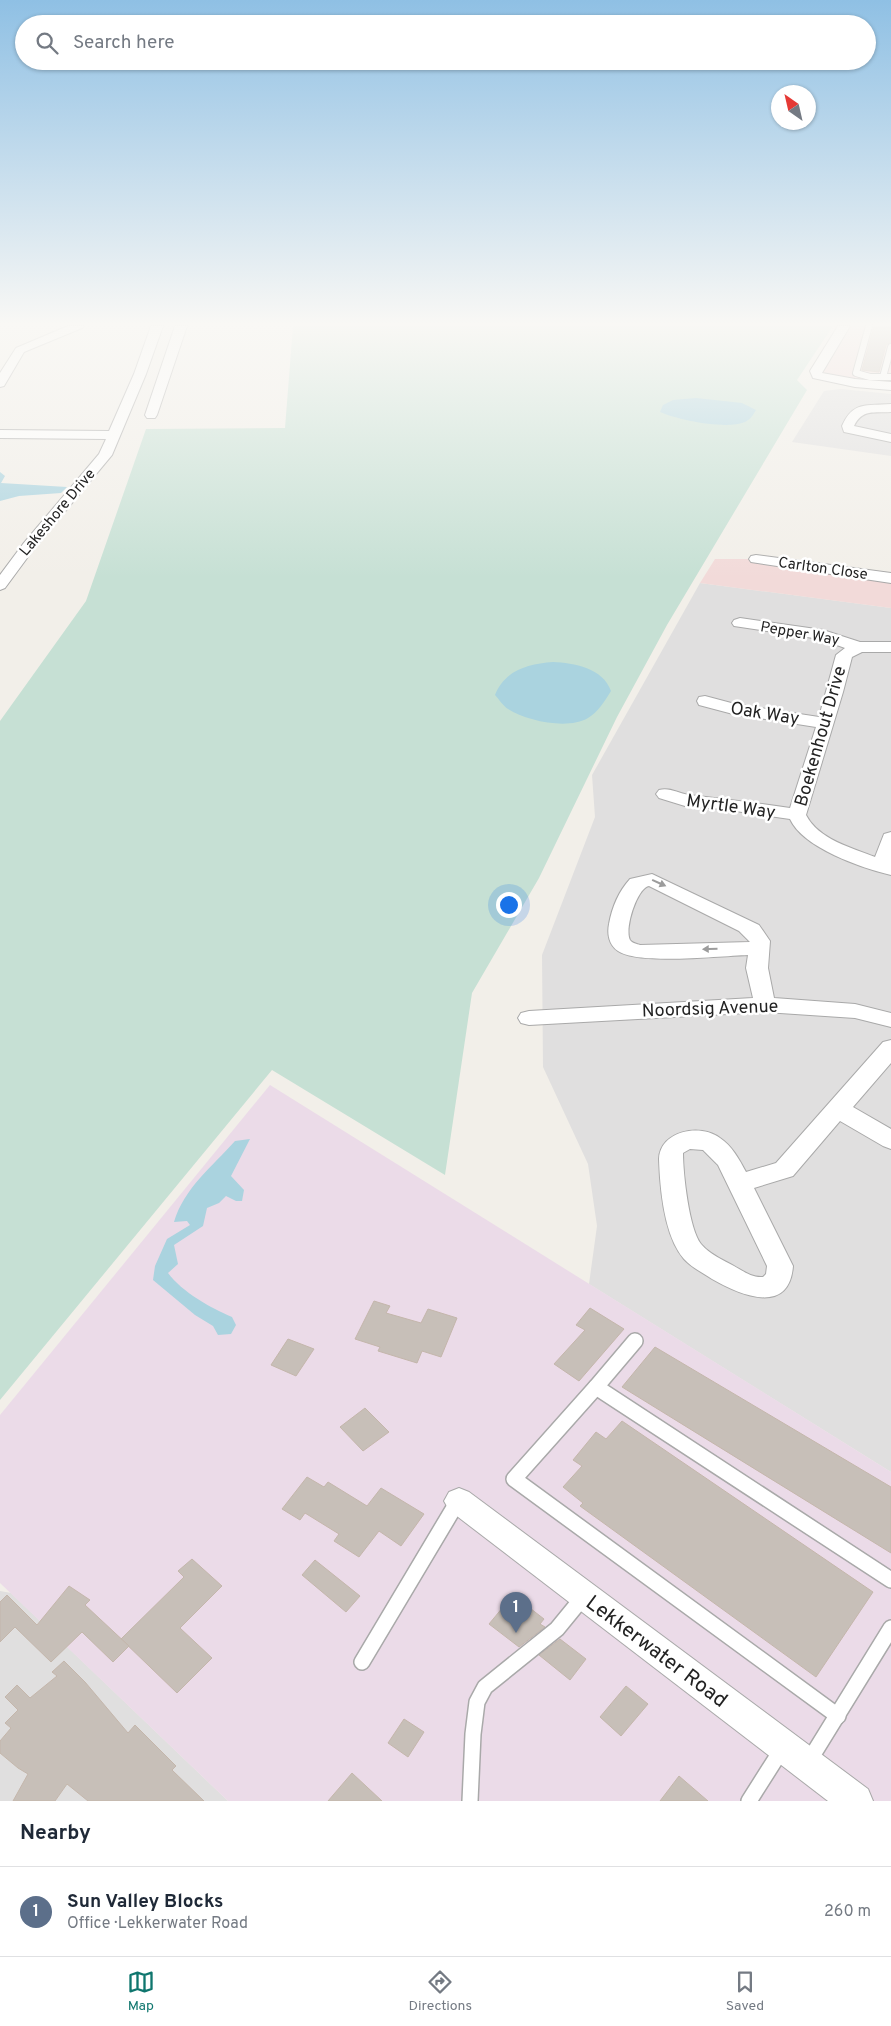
<!DOCTYPE html>
<html lang="en">
<head>
<meta charset="utf-8">
<style>
  body { margin:0; font-family:Overpass,sans-serif; background:#f2f2f3; color:#1f2937 }
  .compass { position:absolute; left:771px; top:85px; width:45px; height:45px; border-radius:50%; background:#fff; box-shadow:0 1px 4px #0004; rotate:326deg }
  .you { position:absolute; left:508px; top:904px; width:18px; height:18px; margin:-12px; border:4px solid #fff; border-radius:50%; background:#1a73e8; box-shadow:0 0 0 8px #1a73e833 }
  .badge { display:grid; place-items:center; width:32px; height:32px; border-radius:50%; background:#0f766e; color:#fff; font-size:16px; font-weight:700 }
  .pin { position:absolute; translate:-50% -41px; filter:drop-shadow(0 1px 2px #0008) }
  .pin::after { content:''; position:absolute; top:26px; width:18px; height:15px; background:inherit; clip-path:polygon(0 0,100% 0,50% 100%) }
  .list { margin:0; padding:0; list-style:none }
  h2 { display:flex; justify-content:space-between; align-items:center; height:65px; margin:0; padding:0 20px; font-size:21px }
  h2 small { font-size:16px; font-weight:400; color:#747a83 }
  .list li { display:grid; grid-template-columns:32px 1fr auto; gap:15px; align-items:center; box-sizing:border-box; height:90px; padding:0 20px; border-top:1px solid #e0e1e3 }
  .list b { display:block; font-size:19px; white-space:nowrap }
  .list p { margin:0; font-size:16px; white-space:nowrap; color:#747a83 }
  .list em { font-size:16px; font-style:normal; color:#747a83 }
  .icon { flex:none; width:28px; height:28px; fill:none; stroke:currentColor; stroke-width:2; stroke-linecap:round; stroke-linejoin:round }
  .map { position:relative; flex:none; width:891px; height:1801px; overflow:hidden }
  .search { position:absolute; background:#fff; box-shadow:0 1px 4px #0004; left:15px; right:15px; top:15px; height:55px; display:flex; align-items:center; gap:12px; box-sizing:border-box; padding:0 18px; border-radius:28px; color:#747a83; font-size:19px }
  .sheet { height:155px; background:#fff }
  nav { display:flex; justify-content:space-around; align-items:center; box-sizing:border-box; height:70px; border-top:1px solid #e0e1e3; background:#fff; font-size:14px; color:#747a83 }
  nav a { display:grid; justify-items:center; gap:2px }
  nav .on { color:#0f766e }
  .map>svg:first-child { display:block }
  .residential { fill:#e0dfdf }
  .commercial { fill:#f2dad9 }
  .industrial { fill:#ebdbe8 }
  .wetland { fill:#c6e0d4 }
  .water { fill:#aad3df }
  .building { fill:#c7bfb8; stroke:#c4b6ab }
  .lines { fill:none; stroke-linecap:round; stroke-linejoin:round }
  .lane-far1-casing { stroke:#a9a9a9; stroke-width:8 }
  .lane-casing { stroke:#a9a9a9; stroke-width:18 }
  .street-casing { stroke:#a9a9a9; stroke-width:2 }
  .lane-far1 { stroke:#fff; stroke-width:6 }
  .lane { stroke:#fff; stroke-width:15 }
  .street { fill:#fff; fill-rule:evenodd }
  .oneway { fill:#9c9c9c }
  .labels { text-anchor:middle; stroke-width:5; stroke-linejoin:round; paint-order:stroke }
  .far-street-label { font-size:15px; fill:#222; stroke:#fff }
  .street-label { font-size:18px; fill:#222; stroke:#fff }
  .near-street-label { font-size:21px; fill:#222; stroke:#fff }
</style>
</head>
<body>
<div class="map">
<svg width="891" height="1801" viewBox="0 0 891 1801">
  <rect width="100%" height="100%" fill="#f2efe9"/>
  <g class="residential">
    <polygon points="841,389 891,394 891,456 792,442 824,391"/>
    <polygon points="700,583 891,608 891,1472 589,1284 597,1226 588,1164 543,1067 542,955 595,817 592,775"/>
    <polygon points="0,1591 11,1593 228,1801 0,1801"/>
  </g>
  <g class="commercial">
    <polygon points="844,326 891,326 891,386 855,383 816,371"/>
    <polygon points="715,559 756,559 891,578 891,608 700,583"/>
  </g>
  <polygon class="industrial" points="270,1085 891,1472 891,1801 228,1801 0,1583 0,1415"/>
  <polygon class="wetland" points="293,326 833,326 797,380 807,390 667,625 617,717 539,878 472,993 445,1175 272,1070 0,1400 0,721 86,601 146,429 285,428"/>
  <g class="water">
    <path d="M696 398 742 403 756 410C753 415 751 419 745 422 727 430 678 420 660 412L663 405 673 400Z"/>
    <polygon points="0,472 5,476 1,483 67,487 61,493 19,496 0,501"/>
    <path d="M553 662C574 663 603 668 611 691 605 701 598 712 588 718 568 730 527 721 508 709 503 706 499 699 495 695 505 670 528 664 553 662Z"/>
    <path d="M250 1139 231 1176 244 1190 242 1201H236L226 1196 219 1203 207 1208 203 1226 174 1245 178 1264 168 1273C182 1292 211 1308 232 1317L236 1325 231 1334 218 1335 213 1326 195 1315 153 1280 155 1266 167 1239 190 1225 187 1221 174 1222C184 1188 212 1167 235 1141Z"/>
  </g>
  <g class="building">
    <polygon points="874,326 891,326 891,342 886,345 879,372 862,370"/>
    <polygon points="374,1301 390,1306 386,1313 421,1323 428,1309 457,1318 441,1357 422,1351 417,1363 378,1351 380,1347 355,1339"/>
    <polygon points="590,1308 624,1329 579,1381 554,1364 585,1330 576,1325"/>
    <polygon points="288,1339 314,1349 296,1376 271,1365"/>
    <polygon points="655,1347 891,1487 891,1553 622,1387"/>
    <polygon points="365,1408 389,1432 363,1451 340,1427"/>
    <polygon points="622,1421 873,1592 816,1677 580,1506 583,1503 563,1487 582,1466 573,1460 596,1432 606,1439"/>
    <polygon points="307,1477 324,1487 328,1482 367,1506 381,1488 424,1514 401,1546 379,1531 359,1557 334,1541 339,1534 305,1513 300,1520 282,1509"/>
    <polygon points="192,1559 222,1586 180,1628 212,1658 177,1693 121,1639 184,1577 178,1571"/>
    <polygon points="315,1560 360,1596 346,1612 302,1575"/>
    <polygon points="69,1586 90,1600 85,1605 129,1646 113,1662 82,1632 51,1662 15,1627 0,1642 0,1602 7,1595 37,1625"/>
    <polygon points="513,1595 544,1619 540,1624 545,1627 519,1647 489,1624"/>
    <polygon points="560,1639 586,1659 570,1680 539,1655"/>
    <polygon points="64,1661 85,1682 128,1733 135,1725 176,1766 172,1770 204,1801 88,1801 67,1784 55,1801 13,1801 28,1774 18,1768 0,1753 0,1741 11,1728 5,1723 18,1710 5,1697 17,1685 30,1698 57,1676 52,1672"/>
    <polygon points="626,1686 648,1704 621,1736 600,1717"/>
    <polygon points="404,1719 424,1732 408,1757 388,1743"/>
    <polygon points="352,1773 382,1801 328,1801"/>
    <polygon points="679,1776 708,1801 660,1801"/>
  </g>
  <g class="lines">
    <g class="lane-far1-casing">
      <g id="lane-far1">
        <polyline points="869,326 856,373 870,377 891,377"/>
        <polyline points="883,377 891,347"/>
      </g>
    </g>
    <g class="lane-casing">
      <g id="lane">
        <polyline points="635,1341 596,1387 891,1580"/>
        <polyline points="596,1387 514,1479 838,1716"/>
        <polyline points="362,1662 458,1501"/>
        <polyline points="809,1761 891,1628"/>
        <polyline points="470,1801 473,1734 477,1702 485,1687 557,1629 584,1596"/>
        <polyline points="749,1801 782,1749"/>
      </g>
    </g>
    <g class="street-casing">
      <g id="street">
        <polygon points="68,326 84,326 82,328 24,352 4,386 0,387 0,373 16,348"/>
        <polygon points="151,326 163,326 146,374 112,455 33,550 5,588 0,590 0,575 23,544 99,454 106,439 0,438 0,430 109,431 134,374"/>
        <polygon points="175,326 187,326 157,415 155,418 147,418 145,415"/>
        <polygon points="838,326 850,326 822,373 855,379 891,382 891,390 855,387 813,378 810,371"/>
        <path d="M891 404V412C874 413 862 409 854 426L891 434V442L844 432 842 426C853 401 866 406 891 404Z"/>
        <polygon points="756,555 891,573 891,583 751,562 749,559 751,556"/>
        <path d="M740 618 823 630 860 642H891V652H862L852 657 843 692 806 815C818 839 852 848 875 857L884 834 891 832V875C862 868 803 848 790 819L722 809 685 806 659 798 656 794 659 790C669 787 678 793 689 795 723 799 756 803 790 808L816 727 733 714 699 705 697 701 699 697 705 696 735 704 819 717 836 655 845 648 820 639 734 626 732 623 734 620Z"/>
        <path d="M652 874 759 925 770 941 768 968 774 998 855 1004 891 1013V1027L855 1018 765 1012 529 1025 521 1023 518 1018 521 1013 529 1011 753 998 746 968 748 955C720 956 638 965 618 951 609 945 607 934 609 924 612 907 619 891 630 879ZM649 886 739 931 750 942 640 945C637 944 632 943 630 940 624 929 637 888 649 886Z"/>
        <path d="M891 1040V1063L853 1107 891 1129V1149L883 1146 840 1121 793 1176 754 1188 793 1266C789 1317 738 1294 712 1279 703 1273 691 1267 684 1259 664 1236 660 1189 659 1159 660 1131 700 1123 720 1138 732 1146 739 1159 746 1172L776 1163 883 1042ZM690 1149 703 1150 718 1165 767 1266 766 1274 763 1277C752 1278 743 1271 734 1266 723 1260 709 1254 701 1244 689 1229 683 1173 683 1153Z"/>
        <polygon points="459,1488 469,1492 868,1789 873,1801 828,1801 449,1510 444,1501 449,1492"/>
      </g>
    </g>
    <use href="#lane-far1" class="lane-far1"/>
    <use href="#lane" class="lane"/>
    <use href="#street" class="street"/>
  </g>
  <defs><path id="oneway-solid" d="M-6-.8H1V-3.2L6.5 0L1 3.2V.8H-6Z" transform="scale(1.25)"/></defs>
  <g class="oneway">
    <use href="#oneway-solid" transform="translate(659 883) rotate(24)"/>
    <use href="#oneway-solid" transform="translate(710 949) rotate(179)"/>
  </g>
  <linearGradient id="sky" x2="0" y2="1"><stop stop-color="#8fc0e4"/><stop offset="0.56" stop-color="#f9f8f5"/><stop offset="1" stop-color="#f9f8f5" stop-opacity="0"/></linearGradient>
  <rect width="891" height="578" fill="url(#sky)"/>
  <g class="labels">
    <g class="far-street-label">
      <text transform="translate(57 512) rotate(-50)" y="5">Lakeshore Drive</text>
      <text transform="translate(823 568) rotate(8)" y="5">Carlton Close</text>
      <text transform="translate(800 633) rotate(10)" y="5">Pepper Way</text>
    </g>
    <g class="street-label">
      <text transform="translate(765 713) rotate(9)" y="6">Oak Way</text>
      <text transform="translate(820 736) rotate(-74)" y="6">Boekenhout Drive</text>
      <text transform="translate(731 806) rotate(8)" y="6">Myrtle Way</text>
      <text transform="translate(710 1008) rotate(-2)" y="6">Noordsig Avenue</text>
    </g>
    <g class="near-street-label">
      <text transform="translate(657 1651) rotate(37)" y="7">Lekkerwater Road</text>
    </g>
  </g>
</svg>
<svg class="compass" viewBox="-18 -18 36 36"><path d="M0-13l5 13h-10z" fill="#e53935"/><path d="M0 13l5-13h-10z" fill="#747a83"/></svg>
<div class="you"></div>
<div class="pin badge" style="left:516px;top:1633px;background:#5c6f8a">1</div>
<div class="search"><svg class="icon" aria-label="search" viewBox="0 0 24 24"><circle cx="10" cy="10" r="6"/><path d="M15 15l6 6"/></svg>Search here</div>
</div>
<section class="sheet">
<h2>Nearby<small></small></h2>
<ul class="list">
<li><span class="badge" style="background:#5c6f8a">1</span><div><b>Sun Valley Blocks</b><p>Office · Lekkerwater Road</p></div><em>260 m</em></li>
</ul>
</section>
<nav>
<a class="on"><svg class="icon" aria-label="map" viewBox="0 0 24 24"><path d="M3 6l6-2 6 2 6-2v14l-6 2-6-2-6 2zM9 4v14M15 6v14"/></svg>Map</a>
<a><svg class="icon" aria-label="directions" viewBox="0 0 24 24"><path d="M12 3l9 9-9 9-9-9zM9 14v-3h6M13 9l2 2-2 2"/></svg>Directions</a>
<a><svg class="icon" aria-label="saved" viewBox="0 0 24 24"><path d="M7 4h10v16l-5-4-5 4z"/></svg>Saved</a>
</nav>
</body>
</html>
